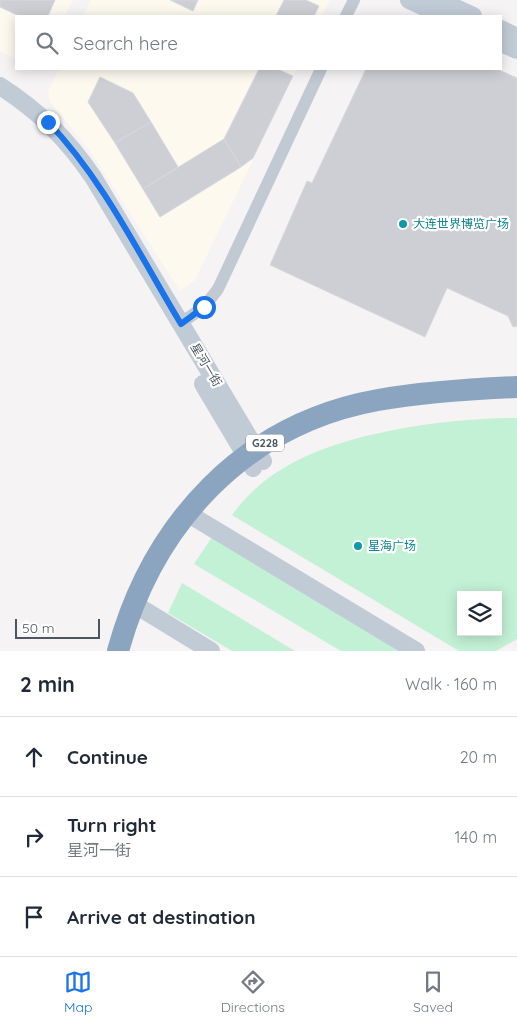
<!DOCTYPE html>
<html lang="en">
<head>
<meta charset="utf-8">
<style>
  body { margin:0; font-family:Quicksand,"Noto Sans SC",sans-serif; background:#f2f2f3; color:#1f2937 }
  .controls { position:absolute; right:15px; bottom:15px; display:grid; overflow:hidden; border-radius:0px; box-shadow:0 2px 12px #0003 }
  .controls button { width:45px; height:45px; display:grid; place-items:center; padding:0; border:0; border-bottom:1px solid #e0e1e3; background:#fff; color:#1f2937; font:25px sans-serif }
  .scale { position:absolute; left:15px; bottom:12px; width:85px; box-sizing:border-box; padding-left:5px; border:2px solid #4a5661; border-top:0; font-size:14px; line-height:18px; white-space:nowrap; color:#4a5661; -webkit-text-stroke:4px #fff; paint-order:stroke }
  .stop { position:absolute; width:15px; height:15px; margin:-11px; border:4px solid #1a73e8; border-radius:50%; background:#fff }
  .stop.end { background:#1a73e8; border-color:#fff; box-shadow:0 1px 5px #0008 }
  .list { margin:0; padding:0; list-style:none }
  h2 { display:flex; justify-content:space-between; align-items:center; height:65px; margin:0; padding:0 20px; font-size:21px }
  h2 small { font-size:16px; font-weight:400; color:#747a83 }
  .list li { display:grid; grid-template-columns:32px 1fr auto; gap:15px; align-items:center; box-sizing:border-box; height:80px; padding:0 20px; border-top:1px solid #e0e1e3 }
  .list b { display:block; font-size:19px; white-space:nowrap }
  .list p { margin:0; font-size:16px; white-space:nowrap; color:#747a83 }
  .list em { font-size:16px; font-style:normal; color:#747a83 }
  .icon { flex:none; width:28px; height:28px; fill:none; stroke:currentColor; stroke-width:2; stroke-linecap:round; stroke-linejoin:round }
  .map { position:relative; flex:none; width:517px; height:651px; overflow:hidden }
  .search { position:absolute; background:#fff; box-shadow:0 2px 12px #0003; left:15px; right:15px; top:15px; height:55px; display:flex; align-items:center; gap:12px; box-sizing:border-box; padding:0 18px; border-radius:0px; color:#747a83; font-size:19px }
  .sheet { height:305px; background:#fff }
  nav { display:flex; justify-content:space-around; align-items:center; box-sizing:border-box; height:70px; border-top:1px solid #e0e1e3; background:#fff; font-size:14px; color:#747a83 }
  nav a { display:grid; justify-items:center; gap:2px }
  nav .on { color:#1a73e8 }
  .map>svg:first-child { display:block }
  .commercial { fill:#fdf9ef }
  .green { fill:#c3f1d5; fill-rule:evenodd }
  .building { fill:#cdcfd5; stroke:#d7d9de }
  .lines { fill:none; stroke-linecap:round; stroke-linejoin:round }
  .street { stroke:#c1cad2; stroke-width:12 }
  .secondary { stroke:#c1cbd6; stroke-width:18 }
  .highway { stroke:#8ba5c1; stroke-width:22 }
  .route { stroke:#1a73e8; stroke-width:6 }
  .culture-dot { fill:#0f9aa8; stroke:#fff; stroke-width:2 }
  .labels { text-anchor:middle; stroke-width:4.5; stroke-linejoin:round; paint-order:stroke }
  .shield { fill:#fff; stroke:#808990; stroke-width:1 }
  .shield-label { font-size:11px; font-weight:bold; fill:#4a5661 }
  .culture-label { font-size:12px; fill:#0d838f; stroke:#fff; text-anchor:start }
  .street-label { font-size:12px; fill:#4a5661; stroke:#fff }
</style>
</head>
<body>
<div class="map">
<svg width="517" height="651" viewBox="0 0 517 651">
  <rect width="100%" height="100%" fill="#f5f3f3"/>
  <g class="commercial">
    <polygon points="0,0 73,0 65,16 16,16 16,59 0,51"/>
    <polygon points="91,0 330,0 322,16 83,16"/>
    <polygon points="59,69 297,69 195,280 180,291 90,151 50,102 48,91"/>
  </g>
  <g class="green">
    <path d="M517 418V639L496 651H459L232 515C245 497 262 481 282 469 341 432 448 418 517 418ZM461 595H498V632H461Z"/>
    <polygon points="214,534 408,651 341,651 194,564"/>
    <polygon points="182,583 295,651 232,651 168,613"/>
  </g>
  <g class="building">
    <polygon points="0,0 55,0 48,16 19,16 0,7"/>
    <polygon points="170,0 198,0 193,11"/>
    <polygon points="284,0 306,0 319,6 314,16 276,16"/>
    <polygon points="259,69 277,69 293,76 253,158 241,167 224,139"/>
    <polygon points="366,69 497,69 517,78 517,326 513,327 508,316 447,288 425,337 270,265 307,181 312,183"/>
    <polygon points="100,77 133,93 151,122 115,143 88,102"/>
    <polygon points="151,122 178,167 143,189 115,143"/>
    <polygon points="224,139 241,167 160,217 143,189"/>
  </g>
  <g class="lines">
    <g class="street">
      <polyline points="346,16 354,0"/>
      <polyline points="181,323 204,307 218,289 321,69"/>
    </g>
    <g class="secondary">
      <polyline points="409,0 444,16"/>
      <polyline points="439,0 473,16"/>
      <polyline points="501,29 517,37"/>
      <polyline points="501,43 517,50"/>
      <path d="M0 86C39 111 67 139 93 177L263 461"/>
      <polyline points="203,384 253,468"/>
      <polyline points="187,513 416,651"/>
      <polyline points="134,604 211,651"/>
    </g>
    <path class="highway" d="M118 651C153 523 244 424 378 400 423 392 471 389 517 387"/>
  </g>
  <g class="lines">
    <path class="route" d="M48 122C103 179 140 256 181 324L204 307"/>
  </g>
  <g class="culture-dot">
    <circle cx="403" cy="224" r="5"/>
    <circle cx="358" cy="546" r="5"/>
  </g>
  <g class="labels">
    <rect class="shield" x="246" y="434.5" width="38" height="17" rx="4"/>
    <g class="shield-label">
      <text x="265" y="447">G228</text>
    </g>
    <g class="culture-label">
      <text x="413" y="228">大连世界博览广场</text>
      <text x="368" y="550">星海广场</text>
    </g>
    <g class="street-label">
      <text transform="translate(206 365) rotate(59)" y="4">星河一街</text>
    </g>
  </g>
</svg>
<div class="controls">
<button><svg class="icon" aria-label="layers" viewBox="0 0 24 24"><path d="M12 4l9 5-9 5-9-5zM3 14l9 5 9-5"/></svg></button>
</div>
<div class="scale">50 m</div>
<div class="stop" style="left:204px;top:307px"></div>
<div class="stop end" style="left:48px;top:122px"></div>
<div class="search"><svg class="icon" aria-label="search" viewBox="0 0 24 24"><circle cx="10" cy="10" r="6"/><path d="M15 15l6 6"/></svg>Search here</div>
</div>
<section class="sheet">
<h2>2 min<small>Walk · 160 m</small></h2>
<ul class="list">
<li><svg class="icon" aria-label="ahead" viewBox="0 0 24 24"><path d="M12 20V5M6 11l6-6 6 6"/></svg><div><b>Continue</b></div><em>20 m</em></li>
<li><svg class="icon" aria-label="right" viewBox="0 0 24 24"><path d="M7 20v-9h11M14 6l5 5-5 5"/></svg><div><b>Turn right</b><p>星河一街</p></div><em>140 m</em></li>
<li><svg class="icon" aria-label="arrive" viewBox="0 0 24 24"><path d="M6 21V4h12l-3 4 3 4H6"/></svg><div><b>Arrive at destination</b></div></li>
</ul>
</section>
<nav>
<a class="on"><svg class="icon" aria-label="map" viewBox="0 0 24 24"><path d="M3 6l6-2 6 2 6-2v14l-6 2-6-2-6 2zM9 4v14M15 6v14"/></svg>Map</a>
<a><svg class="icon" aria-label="directions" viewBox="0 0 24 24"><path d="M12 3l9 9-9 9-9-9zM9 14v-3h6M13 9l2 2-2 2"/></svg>Directions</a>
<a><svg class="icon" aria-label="saved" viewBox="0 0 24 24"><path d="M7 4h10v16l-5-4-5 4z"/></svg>Saved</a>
</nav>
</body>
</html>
